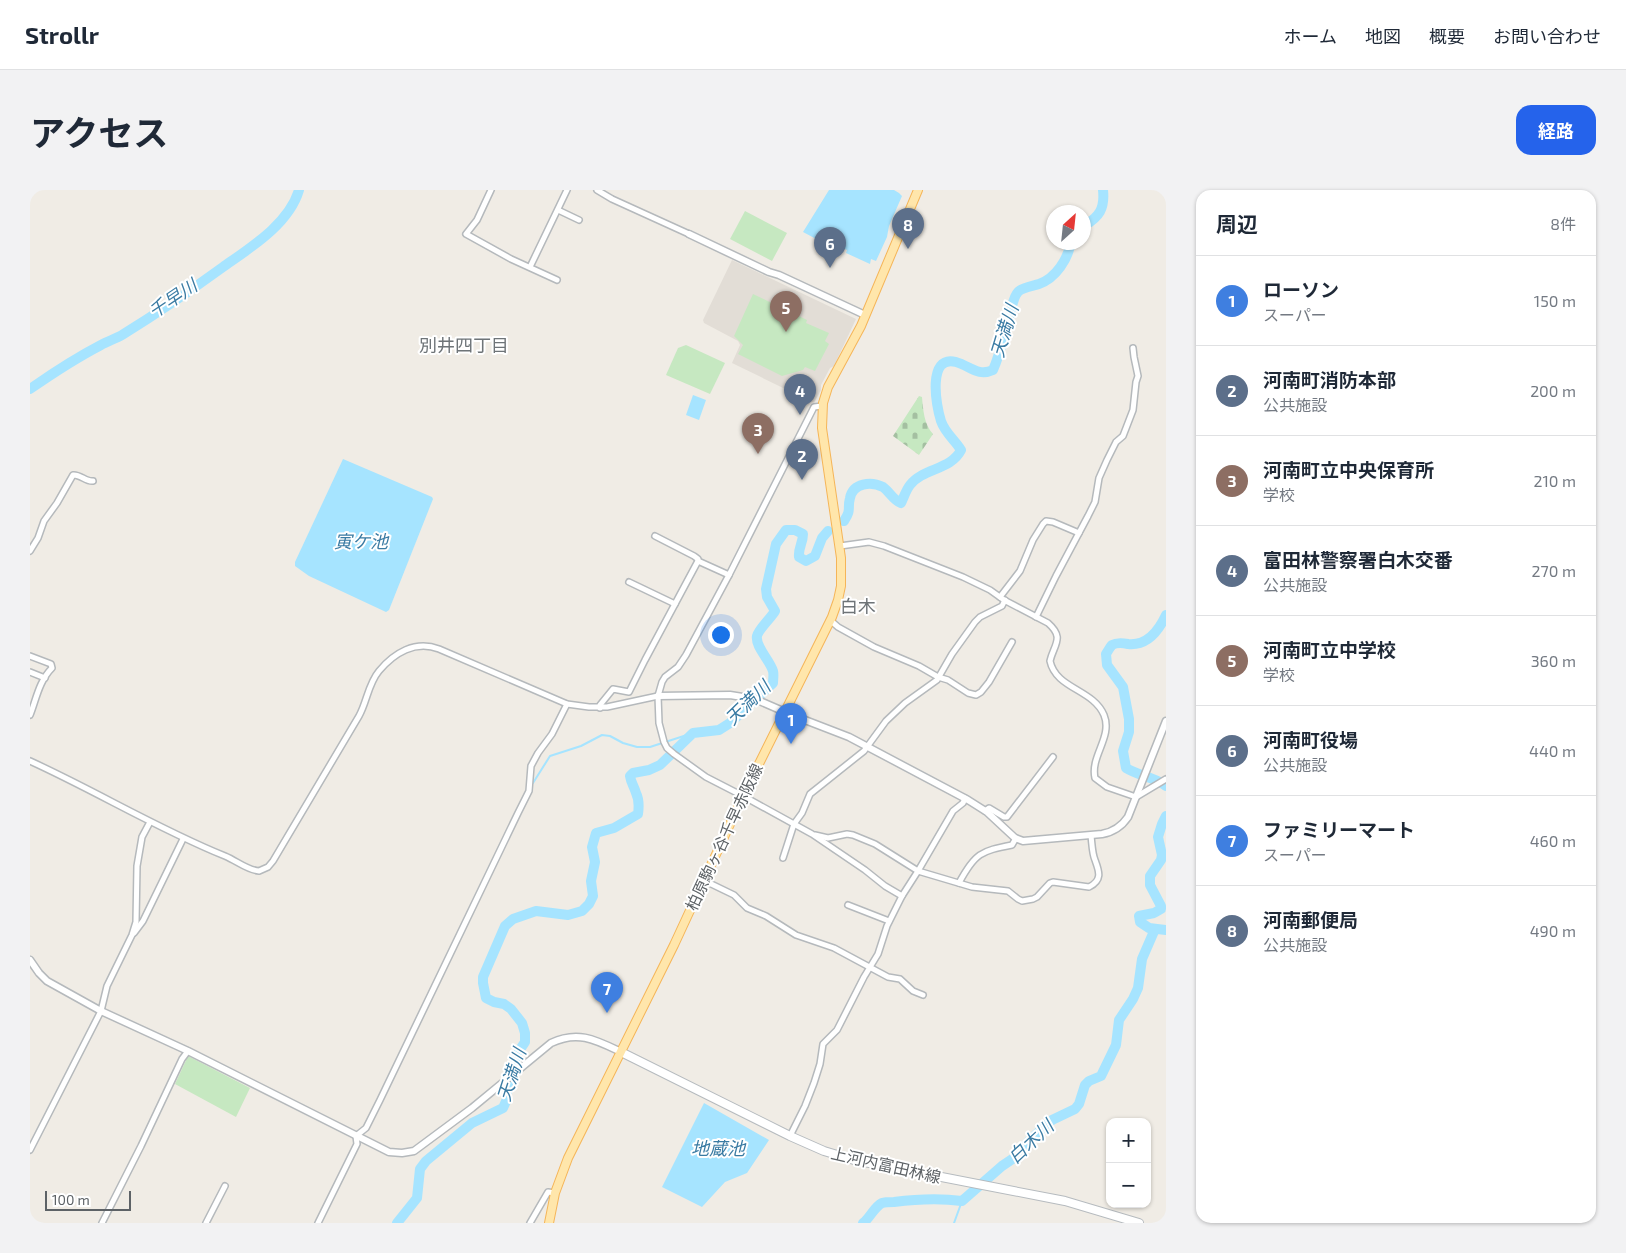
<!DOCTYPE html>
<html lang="ja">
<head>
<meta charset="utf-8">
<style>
  body { margin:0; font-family:"Exo 2","Noto Sans JP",sans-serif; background:#f2f2f3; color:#1f2937 }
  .controls { position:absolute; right:15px; bottom:15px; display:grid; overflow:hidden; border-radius:10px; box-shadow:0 1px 4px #0004 }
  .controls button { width:45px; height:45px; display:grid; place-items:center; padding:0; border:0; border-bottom:1px solid #e0e1e3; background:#fff; color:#1f2937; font:25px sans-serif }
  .compass { position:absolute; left:1016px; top:15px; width:45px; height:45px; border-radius:50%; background:#fff; box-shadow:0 1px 4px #0004; rotate:27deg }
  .scale { position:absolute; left:15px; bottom:12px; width:86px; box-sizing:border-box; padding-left:5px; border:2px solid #5d6266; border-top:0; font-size:14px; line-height:18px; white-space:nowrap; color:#5d6266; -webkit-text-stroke:4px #fff; paint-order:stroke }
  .you { position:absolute; left:690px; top:444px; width:18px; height:18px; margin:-12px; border:4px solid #fff; border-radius:50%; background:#1a73e8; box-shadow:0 0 0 8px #1a73e833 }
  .badge { display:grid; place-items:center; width:32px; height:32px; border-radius:50%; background:#2563eb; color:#fff; font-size:16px; font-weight:700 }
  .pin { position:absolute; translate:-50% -41px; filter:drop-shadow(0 1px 2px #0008) }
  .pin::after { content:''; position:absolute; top:26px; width:18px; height:15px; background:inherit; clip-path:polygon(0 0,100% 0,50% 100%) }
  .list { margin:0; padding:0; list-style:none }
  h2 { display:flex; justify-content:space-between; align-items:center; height:65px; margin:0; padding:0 20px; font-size:21px }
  h2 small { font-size:16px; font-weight:400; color:#747a83 }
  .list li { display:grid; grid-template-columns:32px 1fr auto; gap:15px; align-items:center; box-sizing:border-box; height:90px; padding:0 20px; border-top:1px solid #e0e1e3 }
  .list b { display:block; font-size:19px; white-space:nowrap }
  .list p { margin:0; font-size:16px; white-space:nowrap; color:#747a83 }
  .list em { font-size:16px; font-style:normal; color:#747a83 }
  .map { position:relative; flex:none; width:1136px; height:1033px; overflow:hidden; border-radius:15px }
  header { display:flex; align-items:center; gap:30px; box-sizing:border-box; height:70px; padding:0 25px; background:#fff; border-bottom:1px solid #e0e1e3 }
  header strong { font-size:24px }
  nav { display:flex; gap:28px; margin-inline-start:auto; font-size:18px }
  .intro { display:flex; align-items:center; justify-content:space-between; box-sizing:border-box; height:120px; padding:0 30px }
  h1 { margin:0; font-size:35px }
  .button { padding:12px 22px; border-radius:15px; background:#2563eb; color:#fff; font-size:18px; font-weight:700 }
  main { display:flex; gap:30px; padding:0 30px }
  aside { flex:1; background:#fff; border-radius:15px; box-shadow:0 1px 4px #0004 }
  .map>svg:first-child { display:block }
  .education { fill:#e2ddd6 }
  .cemetery { fill:url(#cemetery-stones) }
  .green { fill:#c6e8c1 }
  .water { fill:#a6e4ff }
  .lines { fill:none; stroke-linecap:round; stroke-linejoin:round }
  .stream { stroke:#a6e4ff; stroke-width:2 }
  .river { stroke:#a6e4ff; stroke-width:10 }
  .minor-casing { stroke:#b5b9bc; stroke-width:8 }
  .tertiary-casing { stroke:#b5b9bc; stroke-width:9 }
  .secondary-casing { stroke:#b6bbbf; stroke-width:10 }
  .primary-casing { stroke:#f5b558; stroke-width:10 }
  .minor { stroke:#fff; stroke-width:5 }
  .tertiary { stroke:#fff; stroke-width:6 }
  .secondary { stroke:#fff; stroke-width:8 }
  .primary { stroke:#ffe6ab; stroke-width:8 }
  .labels { text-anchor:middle; stroke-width:4; stroke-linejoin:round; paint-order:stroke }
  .street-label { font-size:16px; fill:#5d6266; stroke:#fff }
  .water-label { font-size:18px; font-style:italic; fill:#3a7ba3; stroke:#fff }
  .neighbourhood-label { font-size:18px; fill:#6e7478; stroke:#fff }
</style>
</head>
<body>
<header>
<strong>Strollr</strong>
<nav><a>ホーム</a><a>地図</a><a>概要</a><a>お問い合わせ</a></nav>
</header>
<div class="intro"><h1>アクセス</h1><a class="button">経路</a></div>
<main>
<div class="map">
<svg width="1136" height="1033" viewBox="0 0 1136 1033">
  <defs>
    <pattern id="cemetery-stones" width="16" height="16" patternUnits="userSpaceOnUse" patternTransform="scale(1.25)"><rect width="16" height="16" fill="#c6e8c1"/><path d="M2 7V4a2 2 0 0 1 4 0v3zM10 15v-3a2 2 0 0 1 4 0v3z" fill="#a4bfa1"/></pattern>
  </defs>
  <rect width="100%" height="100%" fill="#f0ece5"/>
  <polygon class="education" points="702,70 826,129 804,176 800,178 791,195 791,200 784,213 702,173 710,155 708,151 674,133 673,130"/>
  <path class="cemetery" d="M889 206 892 207C893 219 894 235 903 244L889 265 863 246Z"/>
  <g class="green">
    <polygon points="715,21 757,43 742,71 700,49"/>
    <polygon points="723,104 777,130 776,133 799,143 795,151 799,154 785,181 775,177 773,180 752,186 708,164 713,155 704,146"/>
    <polygon points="656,155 695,173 680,204 636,185 648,158"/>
    <polygon points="158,866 220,898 206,927 145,894"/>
  </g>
  <g class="water">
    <polygon points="799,0 864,0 869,3 872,6 859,36 857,47 846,71 841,69 840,74 816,63 817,60 792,48 790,51 773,42"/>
    <polygon points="663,205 676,210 669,230 656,225"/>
    <polygon points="313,269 402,307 403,309 359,420 356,422 279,386 265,376 265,372"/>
    <polygon points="674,913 739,950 717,983 695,992 672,1017 632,997"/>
  </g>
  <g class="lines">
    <g class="stream">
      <polyline points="503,593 520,566 551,556 572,545 580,546 593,553 607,557 620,557 663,543"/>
      <polyline points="924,1033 932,1011"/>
    </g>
    <g class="river">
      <path d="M1054 36C1069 27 1075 19 1073 0"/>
      <path d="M0 199C23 183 46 168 71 155 78 151 85 149 92 145 126 124 160 101 193 77 220 58 259 34 269 0"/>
      <path d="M814 331C822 319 817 319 820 308 823 293 841 291 853 297 860 302 863 310 871 313 874 307 876 300 880 295 893 278 921 280 931 260 925 250 915 243 911 231 906 216 897 164 926 172 940 176 948 187 963 180 971 162 974 143 980 124 982 118 983 107 988 102 992 97 1003 96 1009 94 1026 88 1038 69 1041 52"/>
      <path d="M1136 425C1129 440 1117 456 1098 454 1093 453 1087 452 1082 455 1080 457 1078 461 1076 464L1077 475 1093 497 1099 529V542L1093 561 1096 578C1109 586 1124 587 1136 596"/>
      <polyline points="1136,626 1132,634 1128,647 1132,665 1131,670 1120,686 1120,695 1131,716 1131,719 1124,723 1109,726 1110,732 1119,738 1136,740"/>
      <path d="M367 1033 387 1008 390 979 396 971 442 933 473 918 477 909V897L487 864 495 852V843L492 833 481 819 474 814 464 812 456 808 453 793V787L475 736 483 729 506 721 538 725 552 721 559 714 563 706 561 691 565 672 562 657 566 643 584 638 608 624C609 617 609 609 606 603 604 596 601 593 600 586L603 583 619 580 630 575 663 543 689 540 700 533 743 493C743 489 744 485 743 481 740 470 725 457 727 446 728 440 741 428 745 421L737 407 736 399 746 354 756 340H765L773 344C773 353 768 358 769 367L776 371 785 366 792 348 798 341"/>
      <path d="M833 1033C840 1028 844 1017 852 1013 855 1012 861 1012 864 1012 887 1009 910 1008 932 1011L972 976 987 966 1000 950 1022 930 1045 919 1049 914 1055 895 1059 891 1071 886 1086 855 1089 830 1103 809 1108 798 1112 769 1125 739"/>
    </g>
    <g class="minor-casing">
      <g id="minor">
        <polyline points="461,0 447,30 436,44 481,69 527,90"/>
        <polyline points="567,0 582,9 659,44"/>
        <polyline points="528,20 549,30"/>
        <polyline points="500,77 537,0"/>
        <polyline points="792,216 784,217 699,385 656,465 648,477 635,487 632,492 628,506 629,533 634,552 637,558 644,564 676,587 713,606 782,644 835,680 855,696 872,706"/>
        <polyline points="625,346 664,366 668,369 668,371 699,385"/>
        <path d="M810 356 839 352 854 356 933 387 960 400 974 410 1018 433C1035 448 1024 454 1020 471 1026 499 1063 499 1074 525 1083 547 1060 566 1065 588L1077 597 1106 607 1136 589"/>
        <path d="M0 361 8 348 14 331 27 313 43 285C50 284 56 292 63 291"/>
        <polyline points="599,392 645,414"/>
        <polyline points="970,407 990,381 1003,350 1013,334 1016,331 1023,332 1049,343"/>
        <polyline points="1006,427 1026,386 1058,326 1065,312 1069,288 1077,270 1086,252 1093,246 1103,220 1106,192 1108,186 1104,167 1103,158"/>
        <polyline points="800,430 808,437 844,457 889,476 908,487 918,490 938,503 946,505 951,502 959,492 982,452"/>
        <path d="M0 466 21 474 22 478C9 491 6 510 0 525"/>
        <polyline points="0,482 15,488"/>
        <polyline points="570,518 570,515 583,499 599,502 615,470 668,371"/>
        <path d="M0 571C66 601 128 639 195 666 207 671 217 680 229 681L238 677 243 671C271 623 300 575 329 526 337 512 338 494 349 481 364 463 385 450 409 459L537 514 559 517H577L628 506"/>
        <polyline points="955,621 959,618 974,627 977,627 1023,567"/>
        <path d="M785 645 798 648 817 644 823 645 845 654 888 681 942 697 978 701 988 709 992 711 1003 709 1007 707 1020 693 1023 692 1059 697C1073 690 1069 681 1065 670 1062 663 1062 653 1061 646"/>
        <polyline points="753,668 764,634 772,623 780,604 834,561 856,531 875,513 907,490 922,464 945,432 950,427 972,416 975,410"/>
        <polyline points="673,690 704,705 717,718 736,726 766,745 804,758 858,787 870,789 883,801 893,805"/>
        <path d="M929 693C945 663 951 661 982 655L986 648"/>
        <polyline points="818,715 859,731"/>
        <polyline points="104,743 113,731 153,649"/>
        <polyline points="760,946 775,916 784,893 790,874 793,854 807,840 834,787 848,764 857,736 872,706 888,681 923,621 933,613 935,608"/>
        <polyline points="0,960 71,821 77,796 102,745 106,732 107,676 112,647 120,632"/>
        <polyline points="72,1033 111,956 152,869 158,861"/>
        <polyline points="176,1033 195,996"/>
        <polyline points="288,1033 327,954 326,946 336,938 350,910 488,623 499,601 501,576 508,563 522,544 537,514"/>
        <polyline points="500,1033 518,1002 525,1003"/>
      </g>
    </g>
    <g class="tertiary-casing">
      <g id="tertiary">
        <polyline points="659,44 739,82 749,85 835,125"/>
        <path d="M628 506 700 505 725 509 762 525 819 547 938 610 957 622 985 648 993 651 1072 644C1083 642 1092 636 1098 627L1136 531"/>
        <path d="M0 770 9 783 17 791 71 821 158 861 359 962 372 963 384 961 442 918 521 853C548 840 566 850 591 862"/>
      </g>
    </g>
    <g class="secondary-casing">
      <polyline id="secondary" points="591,862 760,946 794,961 824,970 1035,1011 1109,1033"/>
    </g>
    <g class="primary-casing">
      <polyline id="primary" points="519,1033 525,1003 538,968 644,755 713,606 802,427 808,410 811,396 811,368 792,238 793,213 798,197 831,136 888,0"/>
    </g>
    <use href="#minor" class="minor"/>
    <use href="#tertiary" class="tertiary"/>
    <use href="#secondary" class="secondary"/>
    <use href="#primary" class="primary"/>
  </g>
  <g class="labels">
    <g class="street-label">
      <text transform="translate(694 647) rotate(-65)" y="6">柏原駒ヶ谷千早赤阪線</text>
      <text transform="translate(856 975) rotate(13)" y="6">上河内富田林線</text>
    </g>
    <g class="water-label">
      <text transform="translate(143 109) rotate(-34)" y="6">千早川</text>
      <text transform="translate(975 141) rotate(-73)" y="6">天満川</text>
      <text x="331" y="358">寅ケ池</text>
      <text transform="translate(718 513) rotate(-44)" y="6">天満川</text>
      <text transform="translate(482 885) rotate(-72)" y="6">天満川</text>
      <text transform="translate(1001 952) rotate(-43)" y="6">白木川</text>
      <text x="688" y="965">地蔵池</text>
    </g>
    <g class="neighbourhood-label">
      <text x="434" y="162">別井四丁目</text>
      <text x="828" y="423">白木</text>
    </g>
  </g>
</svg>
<div class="controls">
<button>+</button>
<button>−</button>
</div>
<svg class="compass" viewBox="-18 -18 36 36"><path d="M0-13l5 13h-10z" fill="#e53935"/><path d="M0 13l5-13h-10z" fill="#747a83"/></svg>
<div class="scale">100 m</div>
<div class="you"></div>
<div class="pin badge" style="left:761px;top:554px;background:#3f7fe0">1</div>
<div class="pin badge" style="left:772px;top:290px;background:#5c6f8a">2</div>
<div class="pin badge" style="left:728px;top:264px;background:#8d6e63">3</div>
<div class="pin badge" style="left:770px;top:225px;background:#5c6f8a">4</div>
<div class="pin badge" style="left:756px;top:142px;background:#8d6e63">5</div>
<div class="pin badge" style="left:800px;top:78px;background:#5c6f8a">6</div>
<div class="pin badge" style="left:577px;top:823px;background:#3f7fe0">7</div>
<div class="pin badge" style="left:878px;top:59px;background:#5c6f8a">8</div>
</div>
<aside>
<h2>周辺<small>8件</small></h2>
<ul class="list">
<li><span class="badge" style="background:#3f7fe0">1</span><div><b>ローソン</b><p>スーパー</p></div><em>150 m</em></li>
<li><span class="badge" style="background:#5c6f8a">2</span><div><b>河南町消防本部</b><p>公共施設</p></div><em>200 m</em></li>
<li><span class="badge" style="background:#8d6e63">3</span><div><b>河南町立中央保育所</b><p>学校</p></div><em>210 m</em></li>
<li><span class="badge" style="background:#5c6f8a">4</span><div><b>富田林警察署白木交番</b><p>公共施設</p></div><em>270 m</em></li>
<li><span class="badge" style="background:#8d6e63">5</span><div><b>河南町立中学校</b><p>学校</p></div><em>360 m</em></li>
<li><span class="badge" style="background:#5c6f8a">6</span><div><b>河南町役場</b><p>公共施設</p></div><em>440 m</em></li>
<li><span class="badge" style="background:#3f7fe0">7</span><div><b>ファミリーマート</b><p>スーパー</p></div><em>460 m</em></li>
<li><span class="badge" style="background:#5c6f8a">8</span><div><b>河南郵便局</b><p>公共施設</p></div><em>490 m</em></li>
</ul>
</aside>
</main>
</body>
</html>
